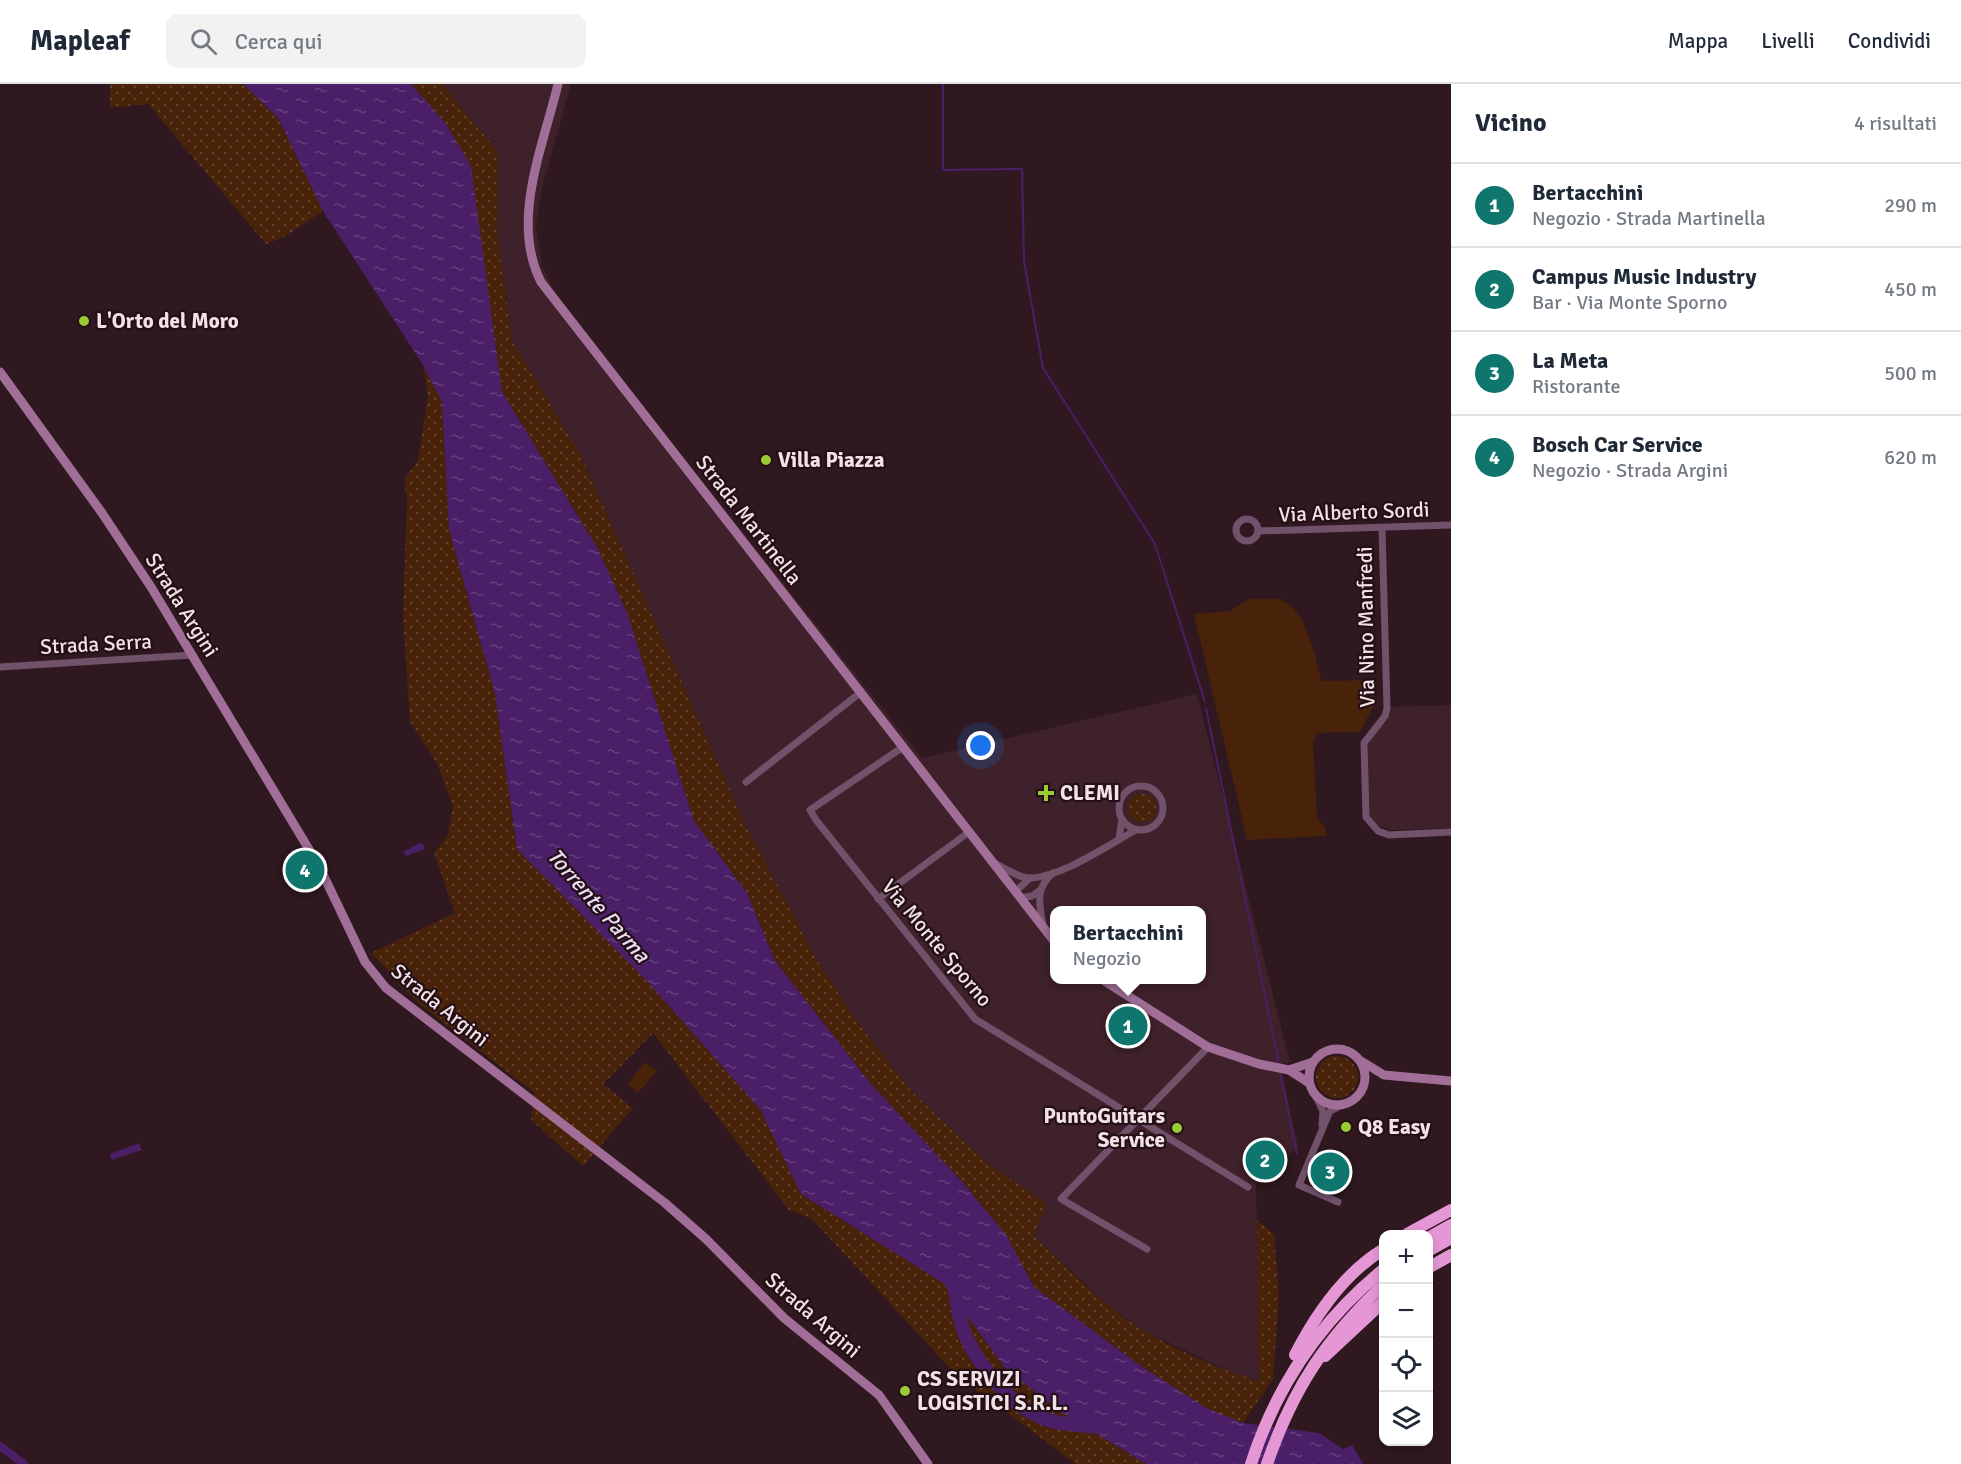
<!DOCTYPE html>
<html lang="it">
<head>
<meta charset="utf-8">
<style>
  body { margin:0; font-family:Signika,sans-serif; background:#f2f2f3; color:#1f2937 }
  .controls { position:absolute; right:18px; bottom:18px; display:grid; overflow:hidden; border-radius:12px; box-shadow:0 3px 9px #0003 }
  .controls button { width:54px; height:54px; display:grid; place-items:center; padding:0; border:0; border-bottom:2px solid #e0e1e3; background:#fff; color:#1f2937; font:30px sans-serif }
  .you { position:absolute; left:981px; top:662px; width:21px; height:21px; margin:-15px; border:4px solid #fff; border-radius:50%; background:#1a73e8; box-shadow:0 0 0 9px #1a73e833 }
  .badge { display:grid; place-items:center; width:39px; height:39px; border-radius:50%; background:#0f766e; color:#fff; font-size:20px; font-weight:700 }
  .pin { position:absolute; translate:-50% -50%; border:3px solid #fff; box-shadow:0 2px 6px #0006 }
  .popup { position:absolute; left:1050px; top:822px; width:156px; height:78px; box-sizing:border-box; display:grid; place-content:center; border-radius:12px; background:#fff; filter:drop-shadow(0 2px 4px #0005); font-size:20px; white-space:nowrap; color:#747a83 }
  .popup b { font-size:22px; color:#1f2937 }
  .popup::after { content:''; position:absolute; left:50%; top:100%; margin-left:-12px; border:12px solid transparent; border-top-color:#fff }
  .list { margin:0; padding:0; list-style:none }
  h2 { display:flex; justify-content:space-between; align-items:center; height:78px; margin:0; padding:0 24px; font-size:26px }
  h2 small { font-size:20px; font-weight:400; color:#747a83 }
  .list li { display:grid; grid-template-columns:39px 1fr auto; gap:18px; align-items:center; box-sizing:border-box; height:84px; padding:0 24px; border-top:2px solid #e0e1e3 }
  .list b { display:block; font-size:22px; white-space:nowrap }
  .list p { margin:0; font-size:20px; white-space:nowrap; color:#747a83 }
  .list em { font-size:20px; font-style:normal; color:#747a83 }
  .icon { flex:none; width:33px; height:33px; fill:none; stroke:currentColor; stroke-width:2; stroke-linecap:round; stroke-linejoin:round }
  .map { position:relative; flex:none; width:1451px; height:1380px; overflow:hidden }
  header { display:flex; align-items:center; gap:36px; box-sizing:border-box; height:84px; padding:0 30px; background:#fff; border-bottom:2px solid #e0e1e3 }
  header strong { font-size:28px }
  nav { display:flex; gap:33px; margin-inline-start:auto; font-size:21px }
  .search { width:420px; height:54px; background:#f2f2f3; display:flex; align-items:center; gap:15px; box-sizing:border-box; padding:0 21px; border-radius:12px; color:#747a83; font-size:22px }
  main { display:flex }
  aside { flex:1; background:#fff }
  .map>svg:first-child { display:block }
  .built { fill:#3f212b; fill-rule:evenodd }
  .grass { fill:url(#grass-dots) }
  .park { fill:#482209 }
  .water { fill:url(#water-ripples) }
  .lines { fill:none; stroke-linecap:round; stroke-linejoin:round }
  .stream { stroke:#4b1f67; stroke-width:2 }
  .canal { stroke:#4b1f67; stroke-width:8 }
  .river { stroke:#4b1f67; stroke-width:14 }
  .street { stroke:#72526b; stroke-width:7 }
  .secondary { stroke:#a06e96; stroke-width:9 }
  .highway { stroke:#e596d5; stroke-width:12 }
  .poi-dot { fill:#9acb34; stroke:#250f16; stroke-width:2 }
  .labels { text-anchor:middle; stroke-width:4.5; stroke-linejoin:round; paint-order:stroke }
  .poi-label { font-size:21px; font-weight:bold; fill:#f2e1e5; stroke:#250f16; text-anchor:start }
  .street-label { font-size:21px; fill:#f2e1e5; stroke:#250f16 }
  .water-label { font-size:22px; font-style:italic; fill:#eadef4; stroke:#250f16 }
</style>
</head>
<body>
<header>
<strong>Mapleaf</strong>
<div class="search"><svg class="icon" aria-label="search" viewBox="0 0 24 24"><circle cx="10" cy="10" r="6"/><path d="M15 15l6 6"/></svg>Cerca qui</div>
<nav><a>Mappa</a><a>Livelli</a><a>Condividi</a></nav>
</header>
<main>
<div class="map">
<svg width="1451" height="1380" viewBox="0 0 1451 1380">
  <defs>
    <pattern id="grass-dots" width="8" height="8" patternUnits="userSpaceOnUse" patternTransform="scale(1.5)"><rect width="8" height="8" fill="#482209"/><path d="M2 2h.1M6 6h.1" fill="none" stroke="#63422d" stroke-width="1.8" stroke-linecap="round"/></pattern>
    <pattern id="water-ripples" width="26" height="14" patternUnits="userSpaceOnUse" patternTransform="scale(1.5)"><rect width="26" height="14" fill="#4b1f67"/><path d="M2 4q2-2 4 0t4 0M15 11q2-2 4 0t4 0" fill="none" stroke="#653f7d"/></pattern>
  </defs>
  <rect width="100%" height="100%" fill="#2f1820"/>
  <g class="built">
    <path d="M442 0H571L542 104 536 141 542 182 559 217 922 674 1197 610 1290 978 1280 980 1298 1063 1256 1100 1260 1297 1231 1288 1146 1248 1109 1222 1033 1151 1047 1120 985 1077 912 1008 855 935 816 874 745 740 579 368 512 256 497 146 498 68ZM1054 826H1202V896H1054Z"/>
    <polygon points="1451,621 1451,744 1390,746 1377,741 1369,729 1367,666 1372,651 1387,636 1390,623"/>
  </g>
  <g class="grass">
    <polygon points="110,0 243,0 278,34 323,127 284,153 266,160 148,20 110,24"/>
    <path d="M411 0H442L498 68 497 146 512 256 579 368 745 740 816 874 855 935 912 1008 985 1077 1047 1120 1034 1152C1058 1175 1082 1199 1108 1221 1147 1254 1210 1282 1259 1297L1257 1136 1274 1150 1279 1212 1273 1295 1243 1339 1206 1324 1138 1280 1034 1203 1006 1151 964 1100 871 1000 775 877 747 809 694 737 627 529 598 465 502 308 479 154 420 9Z"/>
    <polygon points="423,281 442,318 449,445 495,610 517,765 646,896 760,1025 801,1110 943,1199 1005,1284 1061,1328 1146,1380 1076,1380 956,1291 812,1135 789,1126 653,949 603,1000 633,1024 583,1082 531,1036 535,1009 418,919 371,869 455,829 434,769 448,751 453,722 437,679 410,638 403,532 407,415 404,396 418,376 428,311"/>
    <circle cx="1142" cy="724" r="14"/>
    <circle cx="1337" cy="993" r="21"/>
  </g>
  <g class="park">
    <path d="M1249 515C1258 515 1268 514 1277 515 1306 520 1315 574 1322 597L1372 596 1374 621 1360 648 1317 649 1313 658 1317 734 1325 743 1326 752 1247 756 1194 530 1230 527Z"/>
    <polygon points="645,978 657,987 638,1009 627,1000"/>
  </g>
  <g class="water">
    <polygon points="243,0 411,0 446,40 471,82 502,308 598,465 627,529 694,737 747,809 775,877 871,1000 964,1100 1006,1151 1034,1203 1138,1280 1206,1324 1243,1339 1319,1349 1343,1365 1352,1361 1363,1380 1146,1380 1061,1328 1005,1284 943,1199 801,1110 760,1025 646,896 517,765 495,610 449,445 442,318 423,281 323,127 278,34"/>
    <polygon points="422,758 425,765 406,772 403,768"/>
    <polygon points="139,1059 141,1066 112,1076 110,1070"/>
  </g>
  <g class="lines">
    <g class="stream">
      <polyline points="943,0 943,86 1022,85 1024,177 1043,284 1155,460 1205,618"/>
      <polyline points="1206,624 1279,979"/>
      <polyline points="1281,991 1297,1070"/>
    </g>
    <polyline class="canal" points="0,1362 24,1380"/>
    <path class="river" d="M954 1201C957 1219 959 1238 967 1255 981 1283 1009 1319 1038 1332 1056 1341 1081 1341 1101 1343"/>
    <g class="street">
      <circle cx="1247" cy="446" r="11"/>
      <polyline points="1382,444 1387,624 1385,632 1364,659 1366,733 1378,747 1389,751 1451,748"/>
      <polyline points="1258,447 1451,441"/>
      <polyline points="0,583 193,571"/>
      <polyline points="903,663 810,726 816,736 975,935 1248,1103"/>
      <polyline points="746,698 860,609"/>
      <circle cx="1141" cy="724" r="22"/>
      <polyline points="1119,755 1122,735"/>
      <path d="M996 780C1006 785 1019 794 1030 794 1062 793 1108 761 1136 746"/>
      <polyline points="1015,808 1030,794"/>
      <polyline points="1020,814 1032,812 1039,807"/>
      <polyline points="878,815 969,748"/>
      <path d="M1043 841C1039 820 1035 804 1053 789"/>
      <polyline points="1315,1011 1323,1027 1322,1041"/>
      <polyline points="1338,1118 1299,1101 1330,1027 1344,1020"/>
      <polyline points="1147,1165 1061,1115 1208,963"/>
    </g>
    <g class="secondary">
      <path d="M558 0C543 63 510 137 541 198L1054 857"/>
      <polyline points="0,288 102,429 151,503 319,782 365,878 386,904 665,1119 706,1155 784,1234 879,1311 928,1380"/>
      <polyline points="1103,896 1208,963 1259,980 1289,986 1309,999"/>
      <circle cx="1337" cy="993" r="28"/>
      <polyline points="1361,977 1384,991 1451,997"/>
      <polyline points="1289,986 1313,978"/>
    </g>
    <g class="highway">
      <polyline points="1407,1150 1451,1126"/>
      <polyline points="1428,1154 1451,1141"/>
      <polyline points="1428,1167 1451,1154"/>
      <polyline points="1428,1184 1451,1171"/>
      <path d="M1295 1271C1316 1230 1344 1189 1384 1165"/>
      <polyline points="1325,1272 1384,1217"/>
      <path d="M1251 1380C1276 1302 1320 1237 1384 1185"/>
      <path d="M1267 1380C1293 1304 1326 1255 1384 1200"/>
    </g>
  </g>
  <g class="poi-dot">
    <circle cx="84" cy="237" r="6"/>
    <circle cx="766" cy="376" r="6"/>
    <path d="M1043 700h6v6h6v6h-6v6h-6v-6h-6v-6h6z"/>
    <circle cx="1346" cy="1043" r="6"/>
    <circle cx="1177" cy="1044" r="6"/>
    <circle cx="905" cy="1307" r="6"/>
  </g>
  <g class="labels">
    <g class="poi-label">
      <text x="96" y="244">L'Orto del Moro</text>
      <text x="778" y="383">Villa Piazza</text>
      <text x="1060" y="716">CLEMI</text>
      <text x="1165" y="1039" text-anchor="end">PuntoGuitars<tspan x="1165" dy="24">Service</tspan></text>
      <text x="1358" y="1050">Q8 Easy</text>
      <text x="917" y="1302">CS SERVIZI<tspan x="917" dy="24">LOGISTICI S.R.L.</tspan></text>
    </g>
    <g class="street-label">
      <text transform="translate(1354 428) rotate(-2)" y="7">Via Alberto Sordi</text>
      <text transform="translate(749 436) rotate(52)" y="7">Strada Martinella</text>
      <text transform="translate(182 521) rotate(58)" y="7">Strada Argini</text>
      <text transform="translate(1366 543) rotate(-91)" y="7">Via Nino Manfredi</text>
      <text transform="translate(96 560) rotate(-3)" y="7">Strada Serra</text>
      <text transform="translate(937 859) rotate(50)" y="7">Via Monte Sporno</text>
      <text transform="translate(440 921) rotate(39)" y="7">Strada Argini</text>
      <text transform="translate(813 1231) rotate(41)" y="7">Strada Argini</text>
    </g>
    <g class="water-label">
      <text transform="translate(599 821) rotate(49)" y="8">Torrente Parma</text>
    </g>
  </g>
</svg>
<div class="controls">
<button>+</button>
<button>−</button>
<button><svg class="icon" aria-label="locate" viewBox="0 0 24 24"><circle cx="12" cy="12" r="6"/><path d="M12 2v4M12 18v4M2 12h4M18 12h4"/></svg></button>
<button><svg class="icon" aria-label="layers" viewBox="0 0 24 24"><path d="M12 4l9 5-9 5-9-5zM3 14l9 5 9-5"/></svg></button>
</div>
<div class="you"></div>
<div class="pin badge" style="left:1128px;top:942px">1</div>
<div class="popup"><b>Bertacchini</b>Negozio</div>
<div class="pin badge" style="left:1265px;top:1076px">2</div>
<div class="pin badge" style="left:1330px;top:1088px">3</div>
<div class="pin badge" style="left:305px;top:786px">4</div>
</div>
<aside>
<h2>Vicino<small>4 risultati</small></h2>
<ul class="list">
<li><span class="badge">1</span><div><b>Bertacchini</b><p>Negozio · Strada Martinella</p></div><em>290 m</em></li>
<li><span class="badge">2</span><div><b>Campus Music Industry</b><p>Bar · Via Monte Sporno</p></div><em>450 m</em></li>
<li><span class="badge">3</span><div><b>La Meta</b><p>Ristorante</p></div><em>500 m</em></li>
<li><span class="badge">4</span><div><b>Bosch Car Service</b><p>Negozio · Strada Argini</p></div><em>620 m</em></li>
</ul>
</aside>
</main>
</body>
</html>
